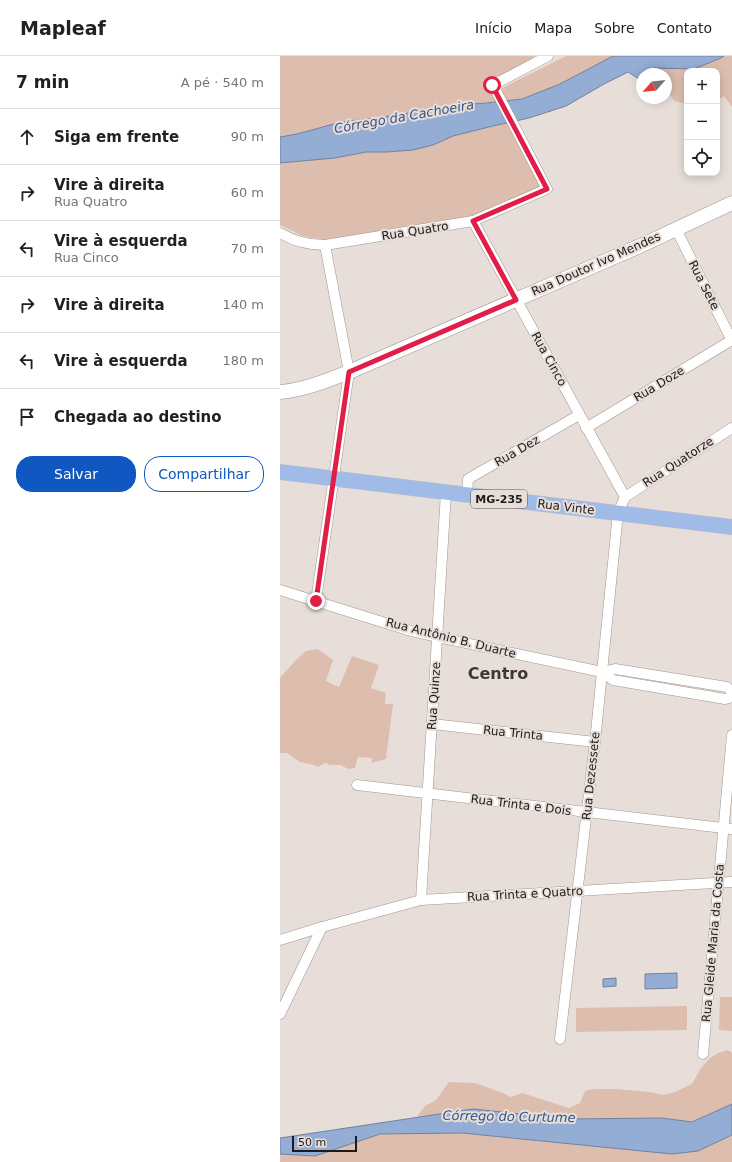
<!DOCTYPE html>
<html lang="pt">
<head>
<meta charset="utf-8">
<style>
  body { margin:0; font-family:"DejaVu Sans",sans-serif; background:#f2f2f2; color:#202124 }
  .controls { position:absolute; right:12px; top:12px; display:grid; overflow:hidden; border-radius:8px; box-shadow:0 2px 10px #0003 }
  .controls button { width:36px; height:36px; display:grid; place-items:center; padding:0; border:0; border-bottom:1px solid #e0e0e0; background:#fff; color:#202124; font:20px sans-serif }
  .compass { position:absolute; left:356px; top:12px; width:36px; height:36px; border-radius:50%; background:#fff; box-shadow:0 2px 10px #0003; rotate:243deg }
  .scale { position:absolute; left:12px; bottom:10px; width:65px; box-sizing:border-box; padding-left:4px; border:2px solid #1e1a19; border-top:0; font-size:11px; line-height:14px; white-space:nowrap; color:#1e1a19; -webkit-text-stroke:3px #e7ded9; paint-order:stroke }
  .stop { position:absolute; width:12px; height:12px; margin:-9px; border:3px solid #e11d48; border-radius:50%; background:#fff }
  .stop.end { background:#e11d48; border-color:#fff; box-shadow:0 1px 4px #0008 }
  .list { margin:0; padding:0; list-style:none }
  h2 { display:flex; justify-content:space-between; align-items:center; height:52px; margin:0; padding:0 16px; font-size:17px }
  h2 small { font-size:13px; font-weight:400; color:#757577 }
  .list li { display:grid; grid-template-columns:26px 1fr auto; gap:12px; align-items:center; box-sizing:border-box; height:56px; padding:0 16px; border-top:1px solid #e0e0e0 }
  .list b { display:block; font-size:15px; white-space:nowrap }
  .list p { margin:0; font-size:13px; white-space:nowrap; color:#757577 }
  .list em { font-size:13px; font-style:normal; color:#757577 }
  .actions { display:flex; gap:8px; padding:12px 16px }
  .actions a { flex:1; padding:9px 0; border:1px solid #1157c2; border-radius:16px; text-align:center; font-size:14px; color:#1157c2 }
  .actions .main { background:#1157c2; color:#fff }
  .icon { flex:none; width:22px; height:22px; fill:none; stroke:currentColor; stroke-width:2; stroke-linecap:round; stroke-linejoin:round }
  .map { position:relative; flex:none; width:452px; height:1106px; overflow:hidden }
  header { display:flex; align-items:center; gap:24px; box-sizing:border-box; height:56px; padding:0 20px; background:#fff; border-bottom:1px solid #e0e0e0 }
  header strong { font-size:19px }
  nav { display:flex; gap:22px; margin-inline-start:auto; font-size:14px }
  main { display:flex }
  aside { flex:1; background:#fff }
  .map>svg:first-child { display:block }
  .green { fill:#ddbeae }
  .water { fill:#94add5; stroke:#71819d }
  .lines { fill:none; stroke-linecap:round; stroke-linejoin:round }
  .street-casing { stroke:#9e9691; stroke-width:11 }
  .secondary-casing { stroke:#9e9691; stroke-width:15 }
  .primary-casing { stroke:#c0bfbf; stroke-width:16 }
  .street { stroke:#fff; stroke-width:10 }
  .secondary { stroke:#fff; stroke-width:14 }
  .primary { stroke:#a0bbe8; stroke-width:15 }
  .route { stroke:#e11d48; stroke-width:5 }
  .labels { text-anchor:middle; stroke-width:4; stroke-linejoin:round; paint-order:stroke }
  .shield { fill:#e7ded9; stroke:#5a5553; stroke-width:1 }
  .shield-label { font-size:11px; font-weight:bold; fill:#1e1a19 }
  .street-label { font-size:12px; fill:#1e1a19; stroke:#e7ded9 }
  .water-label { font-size:13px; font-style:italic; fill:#335388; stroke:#e7ded9 }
  .district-label { font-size:16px; font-weight:bold; fill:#3e3733; stroke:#e7ded9 }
</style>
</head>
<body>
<header>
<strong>Mapleaf</strong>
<nav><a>Início</a><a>Mapa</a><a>Sobre</a><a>Contato</a></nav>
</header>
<main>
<aside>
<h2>7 min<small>A pé · 540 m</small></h2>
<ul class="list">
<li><svg class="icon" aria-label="ahead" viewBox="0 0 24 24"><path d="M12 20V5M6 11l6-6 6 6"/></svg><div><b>Siga em frente</b></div><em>90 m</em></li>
<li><svg class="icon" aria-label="right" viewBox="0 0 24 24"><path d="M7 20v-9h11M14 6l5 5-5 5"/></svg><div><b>Vire à direita</b><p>Rua Quatro</p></div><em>60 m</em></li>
<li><svg class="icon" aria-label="left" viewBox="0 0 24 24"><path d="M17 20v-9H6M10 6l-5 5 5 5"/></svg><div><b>Vire à esquerda</b><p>Rua Cinco</p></div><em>70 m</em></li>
<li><svg class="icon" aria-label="right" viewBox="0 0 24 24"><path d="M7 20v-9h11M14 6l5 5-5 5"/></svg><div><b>Vire à direita</b></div><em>140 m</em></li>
<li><svg class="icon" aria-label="left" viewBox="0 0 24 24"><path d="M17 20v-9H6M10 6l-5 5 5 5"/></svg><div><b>Vire à esquerda</b></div><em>180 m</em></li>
<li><svg class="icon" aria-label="arrive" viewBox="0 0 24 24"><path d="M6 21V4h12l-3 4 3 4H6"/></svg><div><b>Chegada ao destino</b></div></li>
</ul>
<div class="actions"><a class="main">Salvar</a><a>Compartilhar</a></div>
</aside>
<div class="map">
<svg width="452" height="1106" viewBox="0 0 452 1106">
  <rect width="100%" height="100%" fill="#e7ded9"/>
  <g class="green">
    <polygon points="0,0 253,0 254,3 209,26 221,45 179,49 98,62 61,66 17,78 0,81"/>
    <polygon points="286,0 333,0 280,29 240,43 223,45 221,41 222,32"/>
    <polygon points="444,0 452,0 452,51 444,40 437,45 437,15 407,15 407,48 394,45 386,32 386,18 378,18 374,12 414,13 441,2"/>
    <polygon points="232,66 262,131 194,162 42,184 23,180 0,169 0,107 55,102 86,96 107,96 153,89 173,80"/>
    <polygon points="38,593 53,604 46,625 59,631 72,600 99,609 91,632 106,637 105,648 113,648 106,703 91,707 93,702 78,701 75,712 68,713 61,709 50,709 45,707 38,711 34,709 20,706 7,697 0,697 0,622 16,604 26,595"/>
    <polygon points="440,941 452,941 452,975 439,974"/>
    <polygon points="407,950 407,974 296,976 296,952"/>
    <polygon points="448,994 452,997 452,1048 412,1066 382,1062 289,1063 193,1053 136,1062 145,1050 156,1044 169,1026 195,1027 223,1037 231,1041 242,1037 289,1052 300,1047 305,1035 314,1033 336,1033 370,1036 383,1039 395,1036 412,1028 421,1012 429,1003 438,997"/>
    <polygon points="182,1077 263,1085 418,1095 452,1079 452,1106 0,1106 0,1098 35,1100 100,1078"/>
  </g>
  <g class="water">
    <polygon points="333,0 444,0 441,2 414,13 374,12 366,18 362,18 362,21 359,23 348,16 324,28 286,50 249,62 213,70 173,80 153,89 133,94 107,96 86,96 55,102 0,107 0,81 17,78 61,66 98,62 179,49 206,47 242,43 280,28"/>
    <polygon points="397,917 397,932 365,933 365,918"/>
    <polygon points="336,922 336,930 323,931 323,923"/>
    <polygon points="452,1048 452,1079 418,1095 392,1098 182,1077 100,1078 35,1100 0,1098 0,1082 193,1053 289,1063 382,1062 412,1066"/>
  </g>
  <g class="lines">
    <g class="street-casing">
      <g id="street">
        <polyline points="193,165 345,441"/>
        <polyline points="396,173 452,285"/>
        <path d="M0 177C15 186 28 189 45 189L193 165 267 133 213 29 268 0"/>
        <polyline points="306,372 452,284"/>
        <polyline points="187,439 188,423 299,359"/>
        <polyline points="345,441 452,372"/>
        <polyline points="0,534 131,575 157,581 322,616 333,624 445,643 452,641"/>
        <polyline points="36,545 69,316 45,189"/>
        <polyline points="322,616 335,613 447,631 452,636"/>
        <polyline points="152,668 315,686"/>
        <polyline points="77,729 452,773"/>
        <polyline points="141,844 166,436"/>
        <polyline points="0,884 42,871 141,844 452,826"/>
        <polyline points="0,958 42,871"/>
        <polyline points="280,983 315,686 338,457 345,441"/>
        <polyline points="423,998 452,679"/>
      </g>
    </g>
    <g class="secondary-casing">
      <path id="secondary" d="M0 336C24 334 46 325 69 316L360 190 452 147"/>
    </g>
    <g class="primary-casing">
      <polyline id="primary" points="0,416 452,471"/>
    </g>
    <use href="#street" class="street"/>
    <use href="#secondary" class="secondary"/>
    <use href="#primary" class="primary"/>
  </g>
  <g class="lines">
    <polyline class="route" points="36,545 69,316 236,244 193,165 267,133 212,29"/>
  </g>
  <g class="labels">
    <rect class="shield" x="191" y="434" width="56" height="18" rx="3"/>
    <g class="shield-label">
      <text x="219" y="447">MG-235</text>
    </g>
    <g class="street-label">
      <text transform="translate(135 175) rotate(-9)" y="4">Rua Quatro</text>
      <text transform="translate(316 208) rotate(-24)" y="4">Rua Doutor Ivo Mendes</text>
      <text transform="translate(424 229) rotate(63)" y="4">Rua Sete</text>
      <text transform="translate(269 303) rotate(61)" y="4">Rua Cinco</text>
      <text transform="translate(379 328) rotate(-31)" y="4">Rua Doze</text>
      <text transform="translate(237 395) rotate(-30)" y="4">Rua Dez</text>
      <text transform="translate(398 406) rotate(-33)" y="4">Rua Quatorze</text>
      <text transform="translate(286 451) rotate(7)" y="4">Rua Vinte</text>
      <text transform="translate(171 582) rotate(14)" y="4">Rua Antônio B. Duarte</text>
      <text transform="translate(154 640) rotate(-86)" y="4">Rua Quinze</text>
      <text transform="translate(233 677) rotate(6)" y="4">Rua Trinta</text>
      <text transform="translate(311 720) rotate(-84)" y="4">Rua Dezessete</text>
      <text transform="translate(241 749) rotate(7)" y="4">Rua Trinta e Dois</text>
      <text transform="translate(245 838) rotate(-3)" y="4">Rua Trinta e Quatro</text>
      <text transform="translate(433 887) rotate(-85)" y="4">Rua Gleide Maria da Costa</text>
    </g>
    <g class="water-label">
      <text transform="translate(124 60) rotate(-10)" y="5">Córrego da Cachoeira</text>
      <text transform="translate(229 1060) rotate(1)" y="5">Córrego do Curtume</text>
    </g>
    <g class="district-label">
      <text x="218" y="623">Centro</text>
    </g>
  </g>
</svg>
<div class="controls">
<button>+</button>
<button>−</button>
<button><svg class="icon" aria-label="locate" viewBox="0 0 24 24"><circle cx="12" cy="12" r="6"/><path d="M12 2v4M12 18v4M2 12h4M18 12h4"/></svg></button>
</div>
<svg class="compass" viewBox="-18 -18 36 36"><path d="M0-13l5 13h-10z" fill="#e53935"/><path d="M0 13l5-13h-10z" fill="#757577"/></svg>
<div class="scale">50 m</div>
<div class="stop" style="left:212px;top:29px"></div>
<div class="stop end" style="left:36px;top:545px"></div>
</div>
</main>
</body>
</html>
